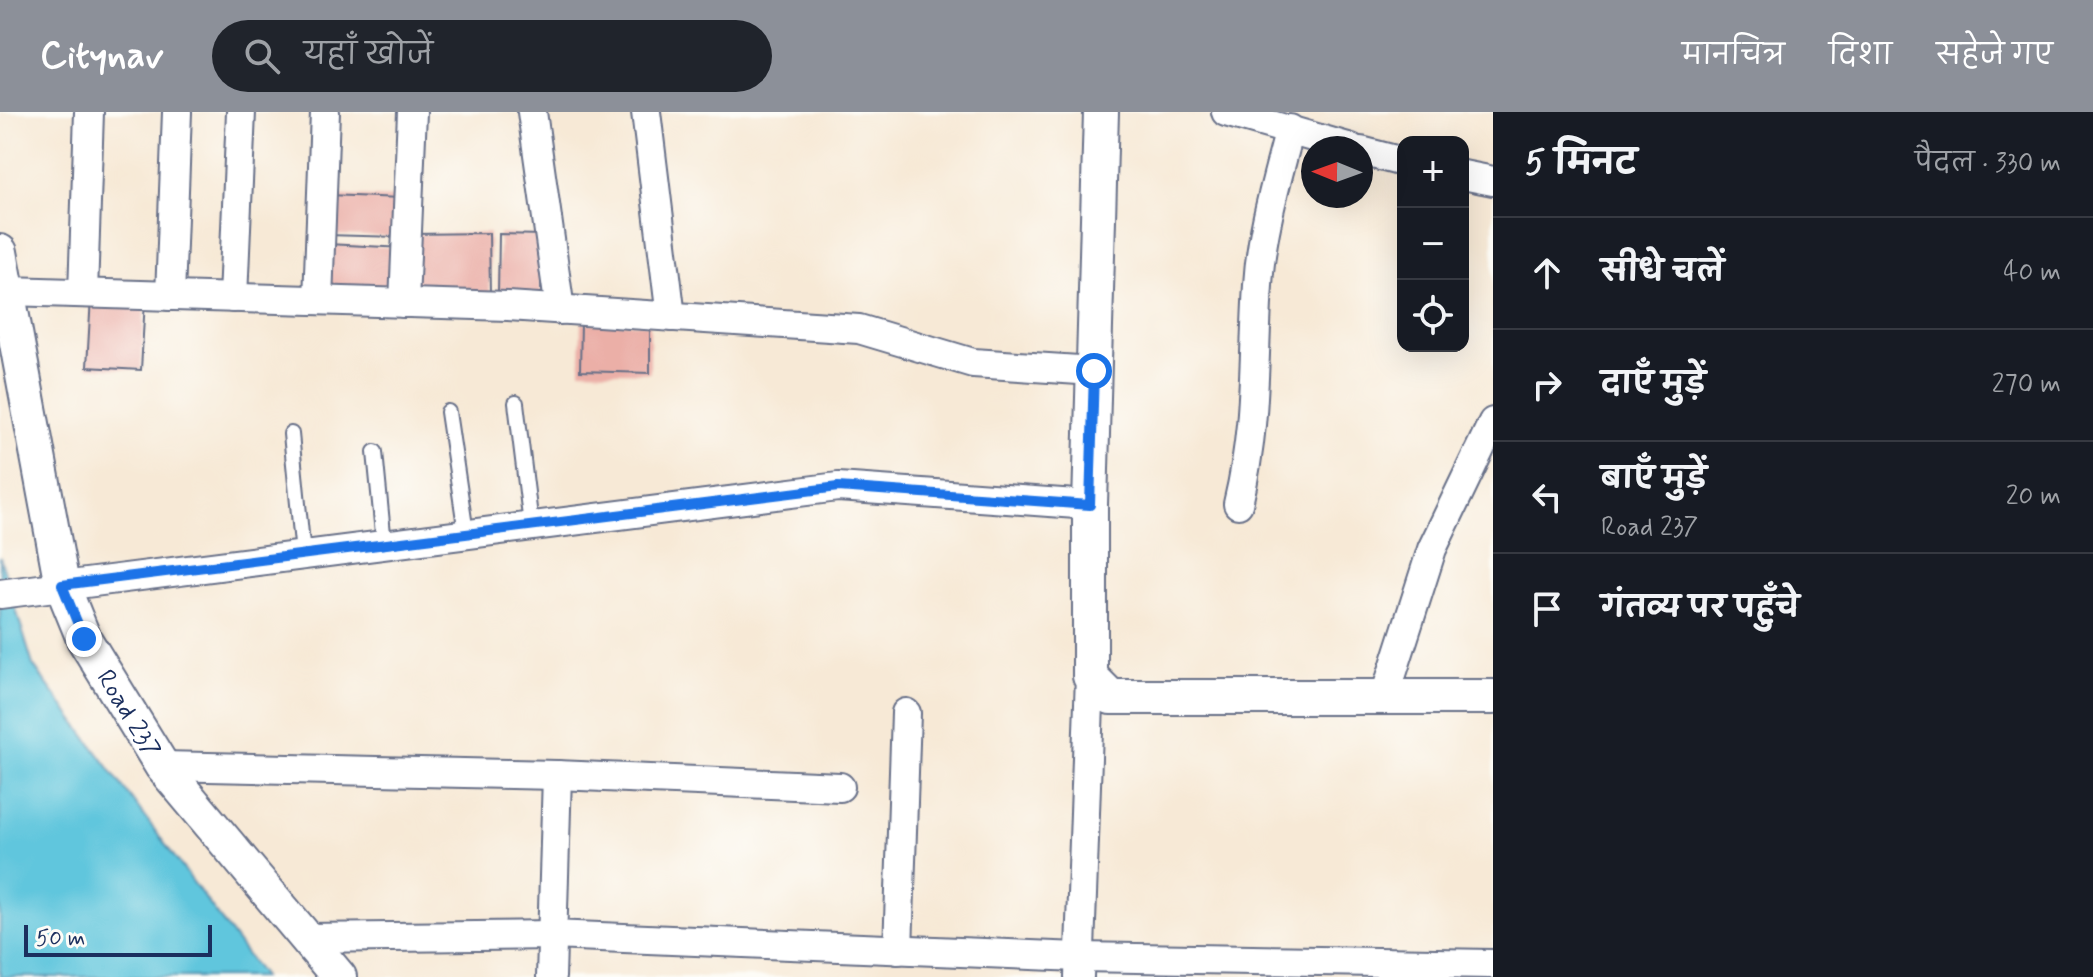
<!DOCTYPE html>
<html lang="hi">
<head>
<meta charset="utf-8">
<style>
  body { margin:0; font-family:Mynerve,"Playpen Sans Deva",sans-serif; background:#20242c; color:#f1f3f6 }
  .controls { position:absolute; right:24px; top:24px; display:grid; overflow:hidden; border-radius:16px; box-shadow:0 8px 32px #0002 }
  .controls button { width:72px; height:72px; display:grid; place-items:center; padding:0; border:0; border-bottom:2px solid #363941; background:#171b24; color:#f1f3f6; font:40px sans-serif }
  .compass { position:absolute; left:1301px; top:24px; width:72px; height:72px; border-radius:50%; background:#171b24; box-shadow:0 8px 32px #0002; rotate:271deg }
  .scale { position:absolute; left:24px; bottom:20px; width:188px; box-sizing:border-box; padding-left:8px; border:4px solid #1b2f5e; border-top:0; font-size:22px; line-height:28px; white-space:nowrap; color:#1b2f5e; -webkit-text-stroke:6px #fdfcf7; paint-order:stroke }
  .stop { position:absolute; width:24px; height:24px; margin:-18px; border:6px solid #1a73e8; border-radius:50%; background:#fff }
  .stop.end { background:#1a73e8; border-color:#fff; box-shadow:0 2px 8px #0008 }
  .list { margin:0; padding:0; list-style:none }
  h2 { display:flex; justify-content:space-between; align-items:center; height:104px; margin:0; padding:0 32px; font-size:34px }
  h2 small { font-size:26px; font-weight:400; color:#9ea1a6 }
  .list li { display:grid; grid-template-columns:52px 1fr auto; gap:24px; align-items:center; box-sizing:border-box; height:112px; padding:0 32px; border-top:2px solid #363941 }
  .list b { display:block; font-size:30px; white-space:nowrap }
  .list p { margin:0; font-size:26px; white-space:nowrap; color:#9ea1a6 }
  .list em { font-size:26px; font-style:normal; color:#9ea1a6 }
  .icon { flex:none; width:44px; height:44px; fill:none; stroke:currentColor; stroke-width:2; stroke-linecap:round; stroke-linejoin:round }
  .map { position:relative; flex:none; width:1493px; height:865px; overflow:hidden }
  header { display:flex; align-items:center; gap:48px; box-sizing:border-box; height:112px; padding:0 40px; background:#8c9099; color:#fff }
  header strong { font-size:38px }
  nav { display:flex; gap:44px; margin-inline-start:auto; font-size:28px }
  .search { width:560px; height:72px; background:#20242c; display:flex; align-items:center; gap:20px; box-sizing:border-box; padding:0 28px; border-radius:44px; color:#9ea1a6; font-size:30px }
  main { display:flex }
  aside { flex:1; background:#171b24 }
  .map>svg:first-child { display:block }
  .water { fill:#60c6dd; stroke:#3e7a9e; stroke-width:2 }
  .building { fill:#ebafa7 }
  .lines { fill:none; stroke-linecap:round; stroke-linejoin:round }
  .service-casing { stroke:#687088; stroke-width:18 }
  .minor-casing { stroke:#687088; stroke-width:32 }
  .tertiary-casing { stroke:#687088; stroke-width:38 }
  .service { stroke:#fff; stroke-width:14 }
  .minor { stroke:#fff; stroke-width:28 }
  .tertiary { stroke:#fff; stroke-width:34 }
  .route { stroke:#1a73e8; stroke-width:10 }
  .labels { text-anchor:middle; stroke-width:7; stroke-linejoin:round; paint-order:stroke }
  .street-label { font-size:26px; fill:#1b2f5e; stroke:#fdfcf7 }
</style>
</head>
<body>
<header>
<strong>Citynav</strong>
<div class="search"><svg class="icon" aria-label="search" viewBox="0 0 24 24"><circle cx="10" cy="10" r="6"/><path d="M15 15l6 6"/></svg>यहाँ खोजें</div>
<nav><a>मानचित्र</a><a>दिशा</a><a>सहेजे गए</a></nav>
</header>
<main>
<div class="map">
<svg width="1493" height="865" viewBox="0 0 1493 865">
  <rect width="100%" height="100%" fill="#fdfcf7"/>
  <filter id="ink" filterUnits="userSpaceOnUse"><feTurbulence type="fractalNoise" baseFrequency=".0125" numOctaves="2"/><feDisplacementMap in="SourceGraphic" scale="16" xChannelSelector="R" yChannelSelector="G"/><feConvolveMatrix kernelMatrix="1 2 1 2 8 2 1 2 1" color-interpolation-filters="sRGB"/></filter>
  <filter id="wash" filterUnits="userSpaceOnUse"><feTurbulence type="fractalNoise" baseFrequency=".006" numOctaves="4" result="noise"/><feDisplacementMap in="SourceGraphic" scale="32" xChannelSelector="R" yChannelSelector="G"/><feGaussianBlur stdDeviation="1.8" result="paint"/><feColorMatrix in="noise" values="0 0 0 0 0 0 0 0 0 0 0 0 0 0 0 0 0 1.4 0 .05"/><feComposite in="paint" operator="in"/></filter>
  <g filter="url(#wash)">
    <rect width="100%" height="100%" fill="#f7e9d6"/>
    <polygon class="water" points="0,445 33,553 263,865 0,865"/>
    <g id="blocks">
      <g class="building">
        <polygon points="328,83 401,86 399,125 326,123"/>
        <polygon points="489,121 490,182 411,182 411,122"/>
        <polygon points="499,122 542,123 541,184 498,183"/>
        <polygon points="327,132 404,136 402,183 325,179"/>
        <polygon points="91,185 145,188 141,258 87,255"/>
        <polygon points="581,211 650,212 650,261 580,259"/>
      </g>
    </g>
  </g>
  <g filter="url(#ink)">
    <use href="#blocks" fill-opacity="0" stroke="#687088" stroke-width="2"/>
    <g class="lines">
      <g class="service-casing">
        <g id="service">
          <polyline points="516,291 531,413"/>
          <polyline points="448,300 466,421"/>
          <polyline points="291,322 303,442"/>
          <polyline points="375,340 384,432"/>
        </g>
      </g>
      <g class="minor-casing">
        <g id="minor">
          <polyline points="532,0 560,198"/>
          <polyline points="646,0 671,205"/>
          <polyline points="1226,0 1351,36"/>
          <polyline points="1361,39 1403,50"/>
          <polyline points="1463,63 1493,69"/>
          <polyline points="8,179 508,194 859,217 973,251 1094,259"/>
          <polyline points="83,181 89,0"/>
          <polyline points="170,184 177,0"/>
          <polyline points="233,186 241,0"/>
          <polyline points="318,188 325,0"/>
          <polyline points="404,191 412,0"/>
          <path d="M1238 392C1257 313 1253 252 1258 173 1261 120 1277 68 1290 17"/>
          <polyline points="0,482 838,375 1090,393"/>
          <polyline points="1385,584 1432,437 1493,310"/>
          <polyline points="162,654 557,663 840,675"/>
          <polyline points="305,826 552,823 1079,845 1493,852"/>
          <polyline points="898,838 906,601"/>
          <polyline points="551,865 557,663"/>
          <polyline points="1079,865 1090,564"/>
        </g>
      </g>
      <g class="tertiary-casing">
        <g id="tertiary">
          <polyline points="1101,0 1090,393 1090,564 1111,585 1493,585"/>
          <path id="s1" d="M0 140 62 473 84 527 162 654 339 865"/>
        </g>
      </g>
      <use href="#service" class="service"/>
      <use href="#minor" class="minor"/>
      <use href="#tertiary" class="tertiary"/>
    </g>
  </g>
  <g class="lines" filter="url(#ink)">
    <polyline class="route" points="84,527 62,473 838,375 1090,393 1094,259"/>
  </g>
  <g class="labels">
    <g class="street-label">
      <text dy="9" stroke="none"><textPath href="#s1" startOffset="484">Road 237</textPath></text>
    </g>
  </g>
</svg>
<div class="controls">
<button>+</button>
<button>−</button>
<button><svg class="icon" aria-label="locate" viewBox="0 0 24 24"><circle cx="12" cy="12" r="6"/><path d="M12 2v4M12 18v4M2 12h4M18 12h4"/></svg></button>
</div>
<svg class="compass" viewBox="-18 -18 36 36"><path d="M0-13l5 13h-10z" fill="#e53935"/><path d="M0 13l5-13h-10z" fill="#9ea1a6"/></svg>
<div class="scale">50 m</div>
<div class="stop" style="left:1094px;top:259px"></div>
<div class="stop end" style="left:84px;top:527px"></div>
</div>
<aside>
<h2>5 मिनट<small>पैदल · 330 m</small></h2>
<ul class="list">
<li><svg class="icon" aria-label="ahead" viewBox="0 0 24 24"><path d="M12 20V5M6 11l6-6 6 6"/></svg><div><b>सीधे चलें</b></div><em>40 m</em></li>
<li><svg class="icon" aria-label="right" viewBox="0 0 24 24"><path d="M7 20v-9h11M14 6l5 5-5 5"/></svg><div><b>दाएँ मुड़ें</b></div><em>270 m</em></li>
<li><svg class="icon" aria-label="left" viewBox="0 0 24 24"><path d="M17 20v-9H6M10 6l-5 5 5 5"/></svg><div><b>बाएँ मुड़ें</b><p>Road 237</p></div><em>20 m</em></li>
<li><svg class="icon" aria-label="arrive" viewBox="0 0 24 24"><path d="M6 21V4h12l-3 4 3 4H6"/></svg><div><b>गंतव्य पर पहुँचे</b></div></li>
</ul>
</aside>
</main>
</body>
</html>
